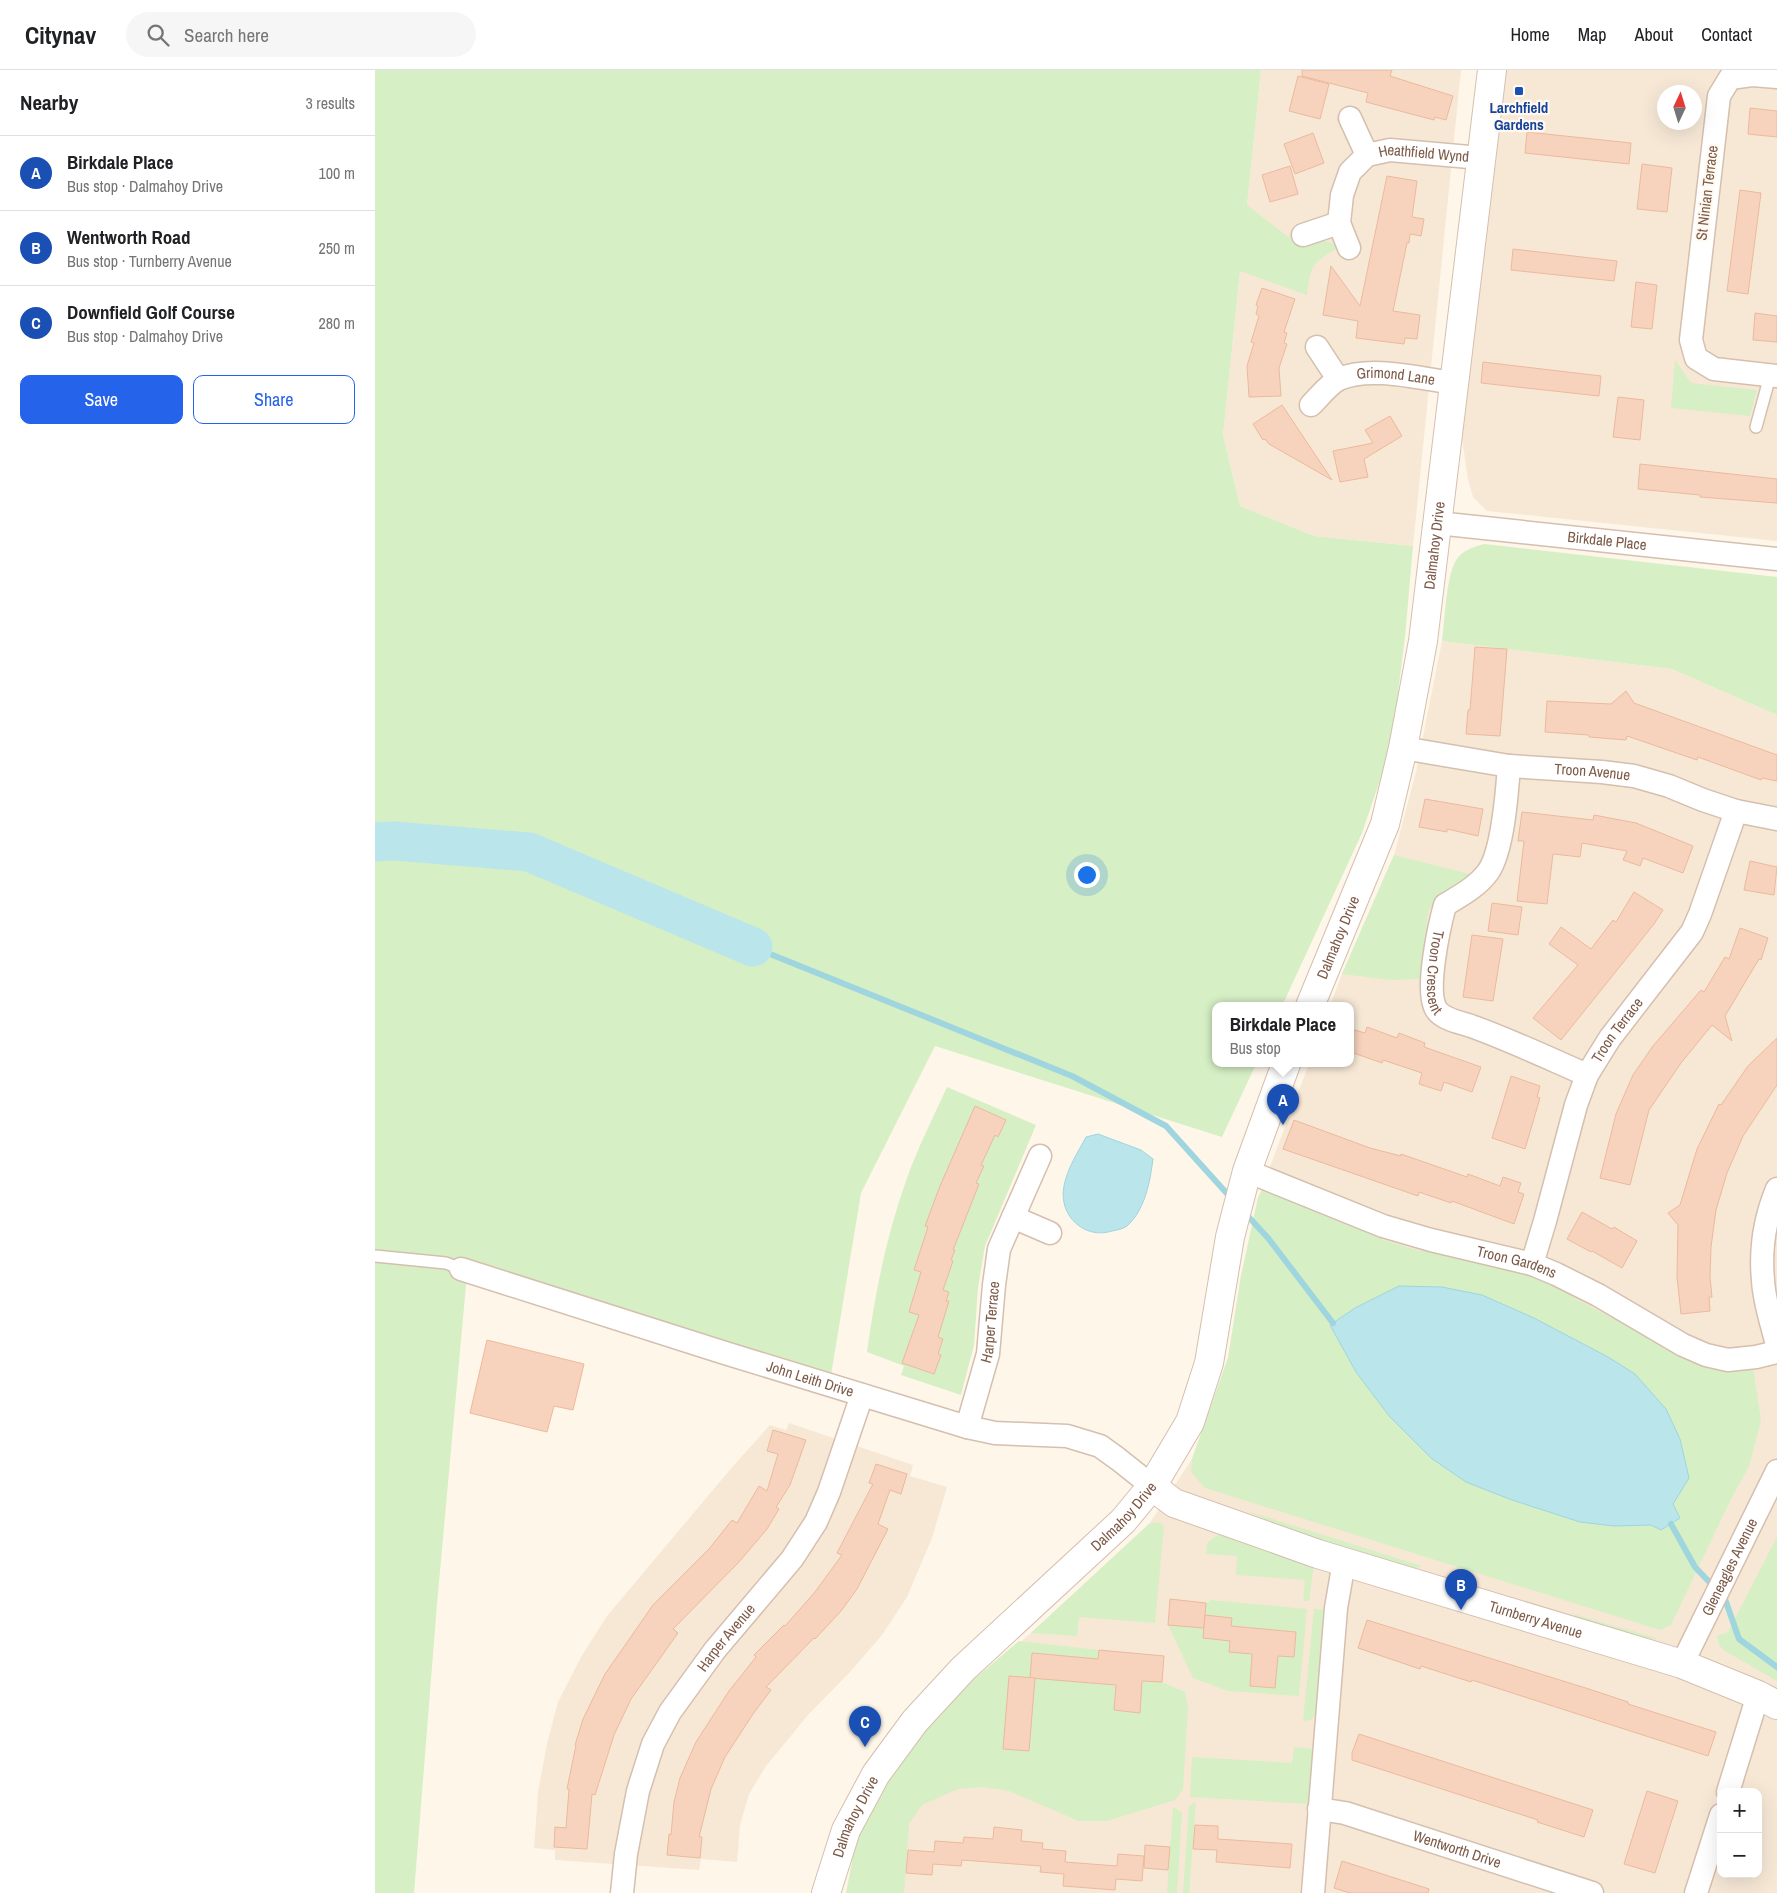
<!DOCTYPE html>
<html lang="en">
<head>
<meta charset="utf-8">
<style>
  body { margin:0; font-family:"Archivo Narrow",sans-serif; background:#f6f6f6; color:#202124 }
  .controls { position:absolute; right:15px; bottom:15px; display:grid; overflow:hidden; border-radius:10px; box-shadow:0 5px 20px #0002 }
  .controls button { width:45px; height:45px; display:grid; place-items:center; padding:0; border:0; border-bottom:1px solid #e0e0e0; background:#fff; color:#202124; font:25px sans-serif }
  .compass { position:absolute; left:1282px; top:15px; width:45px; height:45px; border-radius:50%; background:#fff; box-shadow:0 5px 20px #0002; rotate:4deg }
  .you { position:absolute; left:711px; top:804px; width:18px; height:18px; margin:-12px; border:4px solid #fff; border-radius:50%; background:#1a73e8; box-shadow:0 0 0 8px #1a73e833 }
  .badge { display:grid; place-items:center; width:32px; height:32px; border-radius:50%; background:#2563eb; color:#fff; font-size:16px; font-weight:700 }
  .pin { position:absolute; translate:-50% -41px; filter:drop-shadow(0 1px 2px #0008) }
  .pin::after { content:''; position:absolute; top:26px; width:18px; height:15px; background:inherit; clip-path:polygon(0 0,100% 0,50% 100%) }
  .popup { position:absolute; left:837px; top:932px; width:142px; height:65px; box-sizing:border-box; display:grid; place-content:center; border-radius:10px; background:#fff; filter:drop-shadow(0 1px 4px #0005); font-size:16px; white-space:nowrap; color:#757577 }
  .popup b { font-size:19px; color:#202124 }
  .popup::after { content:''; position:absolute; left:50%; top:100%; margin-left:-10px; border:10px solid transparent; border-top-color:#fff }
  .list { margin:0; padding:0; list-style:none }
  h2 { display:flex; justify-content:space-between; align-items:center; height:65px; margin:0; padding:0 20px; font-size:21px }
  h2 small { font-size:16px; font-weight:400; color:#757577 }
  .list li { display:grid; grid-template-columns:32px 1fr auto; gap:15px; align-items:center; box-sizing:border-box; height:75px; padding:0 20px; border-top:1px solid #e0e0e0 }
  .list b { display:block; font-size:19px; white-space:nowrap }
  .list p { margin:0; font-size:16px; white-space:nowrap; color:#757577 }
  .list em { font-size:16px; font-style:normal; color:#757577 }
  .actions { display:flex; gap:10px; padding:15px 20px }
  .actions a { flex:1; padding:11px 0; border:1px solid #2563eb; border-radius:10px; text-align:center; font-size:18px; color:#2563eb }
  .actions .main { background:#2563eb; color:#fff }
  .icon { flex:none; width:28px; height:28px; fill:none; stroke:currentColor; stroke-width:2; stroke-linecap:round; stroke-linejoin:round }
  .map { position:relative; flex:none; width:1402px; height:1823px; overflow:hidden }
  header { display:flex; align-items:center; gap:30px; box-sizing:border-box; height:70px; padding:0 25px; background:#fff; border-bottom:1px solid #e0e0e0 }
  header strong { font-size:24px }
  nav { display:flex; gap:28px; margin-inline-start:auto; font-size:18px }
  .search { width:350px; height:45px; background:#f6f6f6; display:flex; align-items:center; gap:12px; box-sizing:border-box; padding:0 18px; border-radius:28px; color:#757577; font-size:19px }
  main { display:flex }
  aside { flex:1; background:#fff }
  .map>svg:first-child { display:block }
  .residential { fill:#f7e8d6; fill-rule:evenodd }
  .green { fill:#d6efc5 }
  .water { fill:#bae5eb; stroke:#9fd5de }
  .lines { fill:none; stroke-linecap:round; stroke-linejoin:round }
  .stream { stroke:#9fd5de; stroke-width:6 }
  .river { stroke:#bae5eb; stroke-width:39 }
  .building { fill:#f7d3bd; stroke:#ecb99c }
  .service-casing { stroke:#d5bfaf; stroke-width:14 }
  .minor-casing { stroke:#d5bfaf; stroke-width:25 }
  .tertiary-casing { stroke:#d5bfaf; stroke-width:30 }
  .service { stroke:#fff; stroke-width:11 }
  .minor { stroke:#fff; stroke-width:22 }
  .tertiary { stroke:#fff; stroke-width:28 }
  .transit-dot { fill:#1a4fb4; stroke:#fff9f1; stroke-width:2 }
  .labels { text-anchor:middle; stroke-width:4.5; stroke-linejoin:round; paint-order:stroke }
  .transit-label { font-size:15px; font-weight:bold; fill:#164399; stroke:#fff9f1 }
  .street-label { font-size:15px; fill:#7d5a48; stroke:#fff9f1 }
</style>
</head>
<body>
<header>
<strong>Citynav</strong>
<div class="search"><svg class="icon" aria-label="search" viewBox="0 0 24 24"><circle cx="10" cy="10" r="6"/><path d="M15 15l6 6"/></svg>Search here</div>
<nav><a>Home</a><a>Map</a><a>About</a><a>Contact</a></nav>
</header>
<main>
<aside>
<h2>Nearby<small>3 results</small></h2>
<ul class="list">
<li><span class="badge" style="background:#1a4fb4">A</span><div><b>Birkdale Place</b><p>Bus stop · Dalmahoy Drive</p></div><em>100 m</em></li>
<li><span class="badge" style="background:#1a4fb4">B</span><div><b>Wentworth Road</b><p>Bus stop · Turnberry Avenue</p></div><em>250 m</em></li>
<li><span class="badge" style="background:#1a4fb4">C</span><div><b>Downfield Golf Course</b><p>Bus stop · Dalmahoy Drive</p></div><em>280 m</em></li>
</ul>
<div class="actions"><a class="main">Save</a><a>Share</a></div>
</aside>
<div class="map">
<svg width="1402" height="1823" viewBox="0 0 1402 1823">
  <rect width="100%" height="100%" fill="#fef6e9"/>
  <g class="residential">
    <polygon points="886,0 1086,0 1038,476 939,466 865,436 848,365"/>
    <path d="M1116 0H1402V471L1112 441 1098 427 1093 410 1079 313ZM1290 22H1320V52H1290Z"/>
    <path d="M1067 571 1297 599 1402 645V1823H471L563 1640 656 1563 774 1454 817 1389 853 1288 866 1206 883 1128 934 994H976V936H955L967 904 1019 785 1041 702ZM1346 1722H1383V1804H1346Z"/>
    <polygon points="414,1353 538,1395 535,1406 572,1417 557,1468 532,1527 507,1565 475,1602 433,1645 391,1696 374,1724 365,1755 362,1792 326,1789 324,1800 180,1790 180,1780 159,1778 163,1722 172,1674 183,1632 206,1587 232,1546 359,1395 395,1355 411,1360"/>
  </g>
  <g class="green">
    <path d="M0 0H886L872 135 924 175C940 171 950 167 964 178 938 191 935 196 932 225L865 201 848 365 865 436 939 466 1038 476 1030 567 1016 678 987 763 907 936H840V994H881L847 1067 560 976 486 1123 456 1305 93 1193 62 1534 39 1823H0Z"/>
    <polygon points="1300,290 1316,313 1382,320 1375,346 1296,338"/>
    <path d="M1109 474 1402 507V645L1297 599 1067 571C1070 551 1071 503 1082 489 1088 480 1099 477 1109 474Z"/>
    <polygon points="1019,785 1099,805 1086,817 1069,821 1053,841 1048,909 1015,910 967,904"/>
    <path d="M572 1017 661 1055 610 1176 603 1218 599 1275 586 1325 526 1305 529 1296 492 1282C500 1224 511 1167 531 1111 542 1079 558 1048 572 1017Z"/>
    <polygon points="888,1119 998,1160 1008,1170 1045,1181 1062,1178 1151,1199 1187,1215 1201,1229 1235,1247 1250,1248 1378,1296 1386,1351 1374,1396 1354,1433 1296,1555 1285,1560 830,1418 816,1402 817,1389 853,1288 866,1206 883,1128"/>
    <polygon points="872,1441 1047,1496 1035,1501 937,1471"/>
    <polygon points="783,1452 789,1456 780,1553 704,1547 702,1566 656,1563 774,1454"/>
    <polygon points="844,1464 939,1494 934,1531 928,1531 930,1510 861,1505 862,1486 831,1484 832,1473"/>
    <polygon points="1402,1467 1402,1611 1350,1581 1344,1575 1342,1566 1353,1562"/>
    <polygon points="836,1530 932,1539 924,1626 853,1621 818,1608 793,1555 829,1558 828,1568 855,1571 854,1582 883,1584 877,1589 875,1615 900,1618 898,1586 919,1587 921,1562 856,1556 857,1548 830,1545 831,1533"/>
    <polygon points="939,1539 953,1540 943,1641 936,1650 928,1651"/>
    <polygon points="1198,1544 1285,1569 1252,1568 1210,1556"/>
    <polygon points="644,1571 724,1580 723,1589 657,1583 655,1608 629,1679 654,1681 660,1608 741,1613 739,1640 764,1643 767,1615 762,1610 787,1612 810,1622 813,1637 808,1720 800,1730 732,1751 704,1751 634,1721 608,1717 583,1719 547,1735 534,1754 529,1823 471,1823 482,1766 513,1704 563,1640"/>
    <polygon points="919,1677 940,1679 935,1734 815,1727 817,1687 917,1693"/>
    <polygon points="821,1732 814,1823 808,1823 814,1736"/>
    <polygon points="798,1737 807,1742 802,1823 792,1823"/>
  </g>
  <g class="water">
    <path d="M723 1064 766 1080 778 1089C775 1112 770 1140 752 1156 748 1159 742 1160 737 1161 709 1170 683 1145 689 1116 692 1099 703 1082 711 1067Z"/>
    <polygon points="1024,1216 1067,1217 1107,1225 1159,1248 1233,1287 1260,1304 1291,1339 1305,1369 1314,1408 1298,1434 1305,1448 1286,1460 1276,1455 1239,1456 1205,1452 1137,1430 1091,1412 1056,1388 1015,1347 981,1302 955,1255 980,1238"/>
  </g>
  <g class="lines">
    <g class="stream">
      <polyline points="378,877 697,1006 791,1056 856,1128"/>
      <polyline points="870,1143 893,1168 958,1253"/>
      <polyline points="1296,1454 1320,1497 1340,1518"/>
      <polyline points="1347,1525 1350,1529 1364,1569 1402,1597"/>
    </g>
    <polyline class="river" points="0,772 19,771 154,782 378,877"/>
  </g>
  <g class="building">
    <polygon points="927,0 1017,0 1015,6 1078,26 1071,50 1060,47 1059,50 991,32 993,23 927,6"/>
    <polygon points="923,6 954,14 945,49 914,41"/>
    <polygon points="1375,38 1402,41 1402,67 1373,64"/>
    <polygon points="1152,62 1256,73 1254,94 1150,83"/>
    <polygon points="938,63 949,93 920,104 909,74"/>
    <polygon points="1267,94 1297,98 1292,142 1262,139"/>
    <polygon points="915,96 923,124 895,132 887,105"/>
    <polygon points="1012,106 1042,111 1037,147 1049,149 1046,166 1035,164 1034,173 1032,173 1018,241 1045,245 1042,269 1030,268 1029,274 981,268 983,251 948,245 956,196 985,236"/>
    <polygon points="1365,120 1386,123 1373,224 1352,221"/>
    <polygon points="1138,179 1242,191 1239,211 1136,200"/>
    <polygon points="1261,212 1282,215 1277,259 1256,257"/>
    <polygon points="887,218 920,229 909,262 912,263 909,273 912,274 904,298 906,326 874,327 872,296 879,273 876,272 884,246 881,244 883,236 881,235"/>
    <polygon points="1380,243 1402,246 1402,272 1378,270"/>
    <polygon points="1108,292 1226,306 1224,326 1106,313"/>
    <polygon points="1243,327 1269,330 1265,370 1238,367"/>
    <polygon points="907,335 957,410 894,374 890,369 888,370 878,354"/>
    <polygon points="1015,346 1027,366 989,389 993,407 965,412 958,381 998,373 990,360"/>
    <polygon points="1265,394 1402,409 1402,433 1325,427 1325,425 1263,419"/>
    <polygon points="1100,577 1132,579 1125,666 1091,664 1093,640 1095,640"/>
    <polygon points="1251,621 1259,633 1402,685 1402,711 1387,708 1386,710 1323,687 1322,690 1252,666 1251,670 1214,667 1214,665 1170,662 1172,631 1236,634"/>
    <polygon points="1050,729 1108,739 1103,766 1072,759 1072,762 1044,757"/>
    <polygon points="1147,742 1218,750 1219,745 1261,753 1318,776 1308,803 1268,788 1265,796 1248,790 1252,781 1207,773 1205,787 1178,784 1172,834 1142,831 1149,771 1143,771"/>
    <polygon points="1375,791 1402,797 1399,825 1369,820"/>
    <polygon points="1259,822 1288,840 1279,854 1186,970 1158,948 1203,895 1174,874 1186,857 1216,879 1238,850 1241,852"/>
    <polygon points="1117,833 1147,837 1143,865 1113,861"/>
    <polygon points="1365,858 1393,868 1386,890 1384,889 1350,946 1357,971 1337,955 1306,993 1274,1040 1255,1115 1225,1108 1241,1044 1258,1005 1278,976 1326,920 1329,922 1350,887 1354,889"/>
    <polygon points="1097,865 1128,869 1118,931 1088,927"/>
    <polygon points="992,957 1022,968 1024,963 1050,973 1049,977 1106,997 1097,1022 1069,1012 1066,1021 1044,1014 1047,1003 1008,990 1007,993 976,982 976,959 990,963"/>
    <polygon points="1402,968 1402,1015 1368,1066 1352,1103 1341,1140 1336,1177 1335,1207 1337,1227 1334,1227 1335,1241 1306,1244 1302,1207 1303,1155 1293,1143 1305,1135 1322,1079 1344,1034 1346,1035 1373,996"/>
    <polygon points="1136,1006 1165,1016 1162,1027 1165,1028 1150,1079 1117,1068"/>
    <polygon points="600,1036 631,1050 623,1067 620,1065 606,1095 609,1096 601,1113 604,1114 578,1180 580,1180 576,1190 578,1191 568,1220 574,1222 571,1231 574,1231 563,1267 568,1269 563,1284 566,1285 559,1304 527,1293 544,1245 534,1242 546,1202 539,1200 553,1157 550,1156 565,1116"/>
    <polygon points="919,1050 995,1078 1026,1086 1026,1084 1092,1107 1093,1104 1125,1116 1128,1107 1146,1113 1143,1122 1149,1124 1139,1154 1077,1131 1076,1133 1044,1122 1043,1126 908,1079"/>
    <polygon points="1207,1142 1237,1159 1239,1157 1262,1171 1247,1198 1217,1181 1216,1182 1192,1169"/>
    <polygon points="112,1270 209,1294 198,1340 179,1336 172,1362 95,1343"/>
    <polygon points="398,1360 431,1370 415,1415 401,1437 404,1439 392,1459 364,1492 298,1559 303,1563 256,1629 239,1665 220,1725 217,1724 212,1779 179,1777 180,1757 191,1758 194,1719 192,1719 201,1675 200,1675 208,1649 230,1604 278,1535 334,1479 357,1450 362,1453 384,1416 392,1421 403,1384 392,1381"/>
    <polygon points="501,1394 532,1404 526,1424 515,1420 503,1454 513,1459 482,1519 466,1541 440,1569 439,1568 391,1617 396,1620 378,1644 350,1687 336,1719 324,1767 327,1767 325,1788 292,1785 294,1764 296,1765 299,1732 305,1708 321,1672 354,1621 381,1587 379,1585 409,1555 410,1556 440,1522 467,1485 462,1483 498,1414 494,1413"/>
    <polygon points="795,1529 831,1533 829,1558 793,1555"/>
    <polygon points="830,1545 857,1548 856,1556 921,1562 919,1587 903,1586 900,1618 875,1616 877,1584 854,1582 855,1571 828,1568"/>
    <polygon points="992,1550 1217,1620 1253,1632 1253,1634 1341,1662 1333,1686 1097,1610 1096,1612 1046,1596 1045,1599 983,1578"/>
    <polygon points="724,1580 789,1586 787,1612 767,1611 765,1643 739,1640 741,1615 655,1608 657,1583 723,1589"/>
    <polygon points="634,1606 660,1608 654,1681 628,1679"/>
    <polygon points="984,1664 1218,1740 1209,1767 1162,1752 1163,1750 977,1690 977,1683"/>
    <polygon points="1272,1721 1303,1731 1280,1803 1249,1794"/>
    <polygon points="820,1755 843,1756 843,1769 917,1774 915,1798 841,1792 842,1780 818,1779"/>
    <polygon points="619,1757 647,1760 646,1771 668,1773 667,1779 691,1781 690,1792 742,1796 743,1784 769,1786 767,1811 741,1809 740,1820 688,1816 689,1804 665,1802 666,1796 587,1790 586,1796 558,1794 557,1805 531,1803 533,1780 559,1782 560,1771 588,1773 589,1767 618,1769"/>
    <polygon points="770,1775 795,1777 793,1800 769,1798"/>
    <polygon points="967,1791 1054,1819 1053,1823 975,1823 959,1818"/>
  </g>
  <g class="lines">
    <g class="service-casing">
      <g id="service">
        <polyline points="1381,357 1395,306"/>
        <polyline points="0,1186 71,1193 86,1199"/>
      </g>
    </g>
    <g class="minor-casing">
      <g id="minor">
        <polyline points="1402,7 1377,5 1355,8 1344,26 1316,270 1321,288 1339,299 1402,306"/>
        <polyline points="975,48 992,85"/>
        <polyline points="928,165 964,153"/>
        <path id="s1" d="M974 178 964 153 967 125 975 102 992 85 1015 80 1106 88"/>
        <polyline points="942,277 963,309"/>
        <path id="s2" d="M936 335C944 327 954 314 964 309 996 295 1046 309 1079 313"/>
        <path id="s3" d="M1062 453 1402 489"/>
        <path id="s4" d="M1028 678 1134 696 1227 702 1259 706 1294 716 1328 730 1361 741 1402 749"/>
        <path id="s5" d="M1134 696C1132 723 1128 781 1113 802 1102 817 1085 826 1070 835 1064 857 1051 917 1060 937 1065 949 1084 952 1096 956 1135 970 1173 988 1212 1005"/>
        <path id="s6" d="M872 1101 1008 1156 1056 1170 1157 1194 1181 1204 1223 1225 1308 1275 1331 1285 1353 1290 1381 1287 1402 1282"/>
        <path d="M1402 1119C1390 1148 1385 1179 1388 1210 1389 1232 1397 1254 1402 1275"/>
        <polyline points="638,1147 675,1163"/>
        <path id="s7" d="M1157 1194 1170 1151 1201 1035 1212 1005 1235 968 1317 862 1325 844 1361 741"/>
        <path id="s8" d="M86 1199 350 1283 592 1357 620 1363 692 1366 725 1376 743 1389 777 1416"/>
        <path id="s9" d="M592 1357 613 1284 619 1215 624 1179 665 1086"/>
        <path id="s10" d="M1307 1594 1402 1401"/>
        <polyline points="1353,1722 1383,1625"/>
        <path id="s11" d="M944 1739 970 1743 1217 1823"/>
        <path id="s12" d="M247 1823 251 1784 263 1721 278 1674 295 1642 340 1580 417 1489 441 1452 454 1422 487 1325"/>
        <polyline points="938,1823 961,1538 969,1492"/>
        <polyline points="1321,1823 1346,1745"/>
      </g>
    </g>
    <g class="tertiary-casing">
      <g id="tertiary">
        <path id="s13" d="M935 936 1010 754 1028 678 1048 571 1117 0"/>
        <path id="s14" d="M777 1416 799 1433 943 1484 1307 1594 1383 1625 1402 1635"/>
        <path id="s15" d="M451 1823 471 1760 501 1704 540 1651 588 1599 748 1451 777 1416 815 1352 834 1293 855 1167 872 1101 911 994"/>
      </g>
    </g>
    <use href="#service" class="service"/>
    <use href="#minor" class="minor"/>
    <use href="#tertiary" class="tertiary"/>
  </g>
  <rect class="transit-dot" x="1139" y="16" width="10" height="10" rx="2.5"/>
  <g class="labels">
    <g class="transit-label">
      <text x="1144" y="43">Larchfield<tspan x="1144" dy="17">Gardens</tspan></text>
    </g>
    <g class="street-label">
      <text dy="5" stroke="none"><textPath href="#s1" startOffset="161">Heathfield Wynd</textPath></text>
      <text transform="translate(1332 123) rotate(-83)" y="5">St Ninian Terrace</text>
      <text dy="5" stroke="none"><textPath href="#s2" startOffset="96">Grimond Lane</textPath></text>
      <text dy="5" stroke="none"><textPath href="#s3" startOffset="171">Birkdale Place</textPath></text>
      <text dy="5" stroke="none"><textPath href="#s13" startOffset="480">Dalmahoy Drive</textPath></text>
      <text dy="5" stroke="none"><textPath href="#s4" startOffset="191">Troon Avenue</textPath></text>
      <text dy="5" stroke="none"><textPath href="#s13" startOffset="74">Dalmahoy Drive</textPath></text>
      <text dy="5" stroke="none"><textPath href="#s5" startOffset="232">Troon Crescent</textPath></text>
      <text dy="5" stroke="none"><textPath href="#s7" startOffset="251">Troon Terrace</textPath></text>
      <text dy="5" stroke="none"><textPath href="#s6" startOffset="285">Troon Gardens</textPath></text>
      <text dy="5" stroke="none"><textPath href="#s9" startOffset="108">Harper Terrace</textPath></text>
      <text dy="5" stroke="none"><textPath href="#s8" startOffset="366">John Leith Drive</textPath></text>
      <text dy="5" stroke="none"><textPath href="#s15" startOffset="488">Dalmahoy Drive</textPath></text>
      <text dy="5" stroke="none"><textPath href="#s10" startOffset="108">Gleneagles Avenue</textPath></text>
      <text dy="5" stroke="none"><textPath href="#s14" startOffset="408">Turnberry Avenue</textPath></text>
      <text dy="5" stroke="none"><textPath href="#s12" startOffset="282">Harper Avenue</textPath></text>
      <text dy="5" stroke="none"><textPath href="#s15" startOffset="82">Dalmahoy Drive</textPath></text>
      <text dy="5" stroke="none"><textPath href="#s11" startOffset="144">Wentworth Drive</textPath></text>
    </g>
  </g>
</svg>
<div class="controls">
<button>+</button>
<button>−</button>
</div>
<svg class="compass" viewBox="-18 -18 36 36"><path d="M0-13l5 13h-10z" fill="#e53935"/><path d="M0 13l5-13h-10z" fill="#757577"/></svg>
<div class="you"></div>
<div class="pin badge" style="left:908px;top:1055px;background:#1a4fb4">A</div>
<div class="popup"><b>Birkdale Place</b>Bus stop</div>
<div class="pin badge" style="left:1086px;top:1540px;background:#1a4fb4">B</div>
<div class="pin badge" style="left:490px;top:1677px;background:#1a4fb4">C</div>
</div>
</main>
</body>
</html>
